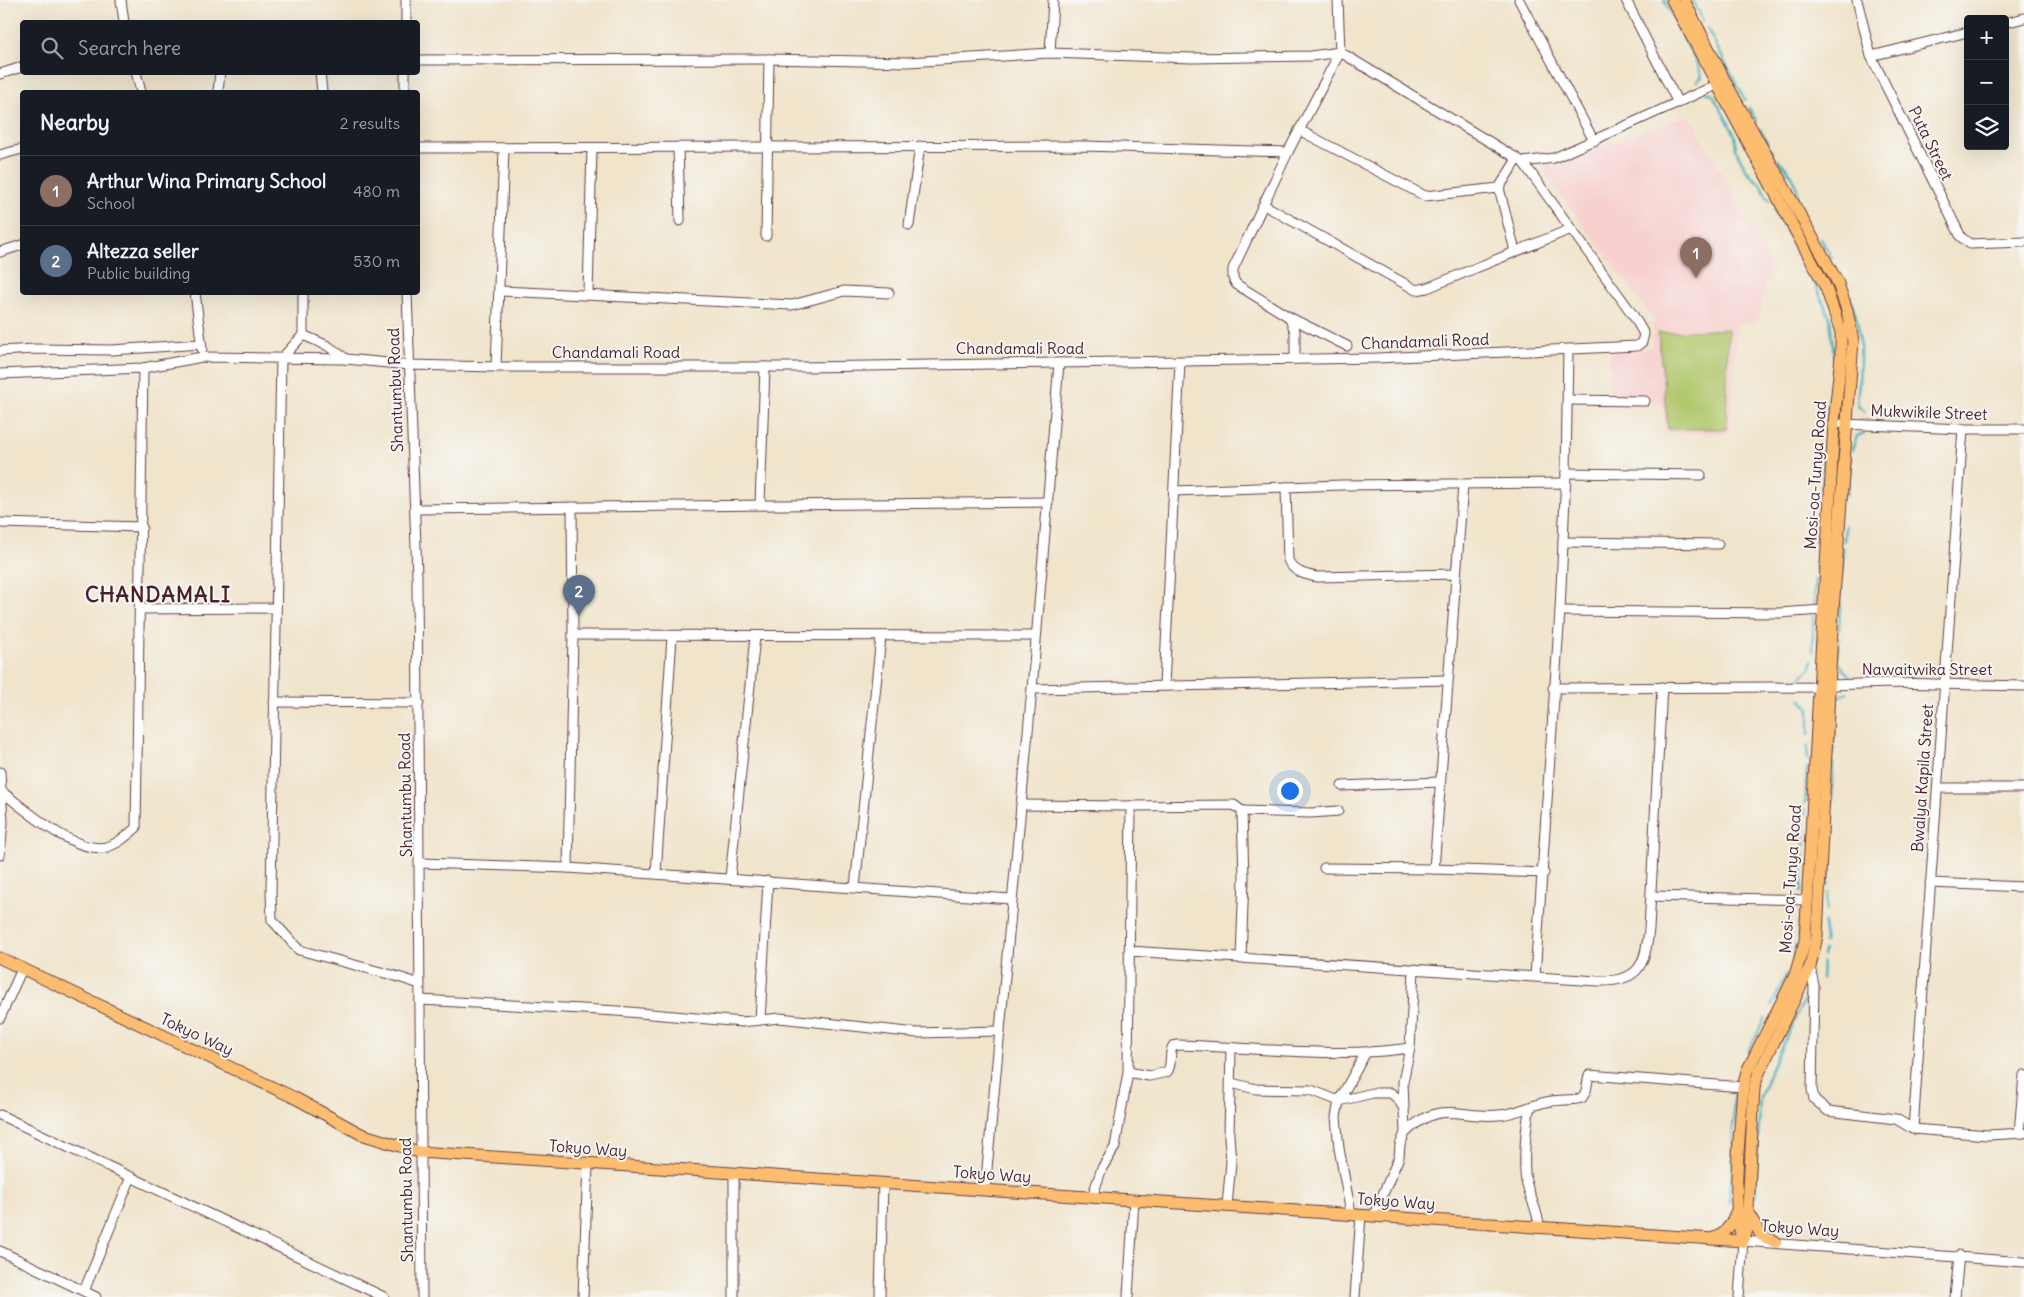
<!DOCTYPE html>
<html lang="en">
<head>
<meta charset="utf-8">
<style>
  body { margin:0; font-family:Delius,sans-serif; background:#20242c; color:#f1f3f6 }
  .controls { position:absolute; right:15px; top:15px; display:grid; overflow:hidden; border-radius:5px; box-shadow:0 5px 20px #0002 }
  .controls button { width:45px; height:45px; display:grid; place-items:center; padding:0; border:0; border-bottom:1px solid #363941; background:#171b24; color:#f1f3f6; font:25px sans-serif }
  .you { position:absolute; left:1289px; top:790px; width:18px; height:18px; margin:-12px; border:4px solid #fff; border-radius:50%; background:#1a73e8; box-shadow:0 0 0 8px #1a73e833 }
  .badge { display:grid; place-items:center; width:32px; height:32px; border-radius:50%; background:#d1495b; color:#fff; font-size:16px; font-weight:700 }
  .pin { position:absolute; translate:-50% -41px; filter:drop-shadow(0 1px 2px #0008) }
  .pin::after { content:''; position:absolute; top:26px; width:18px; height:15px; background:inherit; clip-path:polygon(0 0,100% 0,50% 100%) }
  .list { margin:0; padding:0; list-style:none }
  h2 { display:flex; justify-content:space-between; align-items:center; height:65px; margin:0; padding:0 20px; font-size:21px }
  h2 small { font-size:16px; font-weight:400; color:#9ea1a6 }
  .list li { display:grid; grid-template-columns:32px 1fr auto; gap:15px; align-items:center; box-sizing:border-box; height:70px; padding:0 20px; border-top:1px solid #363941 }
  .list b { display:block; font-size:19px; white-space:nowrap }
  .list p { margin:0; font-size:16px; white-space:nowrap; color:#9ea1a6 }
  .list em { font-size:16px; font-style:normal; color:#9ea1a6 }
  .icon { flex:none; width:28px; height:28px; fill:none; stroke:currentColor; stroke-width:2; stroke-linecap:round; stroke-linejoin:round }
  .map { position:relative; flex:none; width:2024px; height:1297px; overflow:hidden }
  .search { position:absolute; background:#171b24; box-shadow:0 5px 20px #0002; left:20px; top:20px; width:400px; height:55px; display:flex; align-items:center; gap:12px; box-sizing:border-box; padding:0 18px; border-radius:5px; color:#9ea1a6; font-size:19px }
  .panel { position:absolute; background:#171b24; box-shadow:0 5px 20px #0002; left:20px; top:90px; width:400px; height:205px; border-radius:5px }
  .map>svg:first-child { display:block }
  .built { fill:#f7d0cf }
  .green { fill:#b1c86d; stroke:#7e744c }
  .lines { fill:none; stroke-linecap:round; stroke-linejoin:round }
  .stream { stroke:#40afbd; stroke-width:2.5 }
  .minor-casing { stroke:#633d43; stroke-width:11 }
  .major-casing { stroke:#633d43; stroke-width:13 }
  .minor { stroke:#fff; stroke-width:9 }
  .major { stroke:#fcbd6f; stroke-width:11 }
  .labels { text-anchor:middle; stroke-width:4; stroke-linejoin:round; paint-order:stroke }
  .street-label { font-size:16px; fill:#4a1f2b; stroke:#f6f6f2 }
  .district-label { font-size:21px; font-weight:bold; letter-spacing:1px; fill:#4a1f2b; stroke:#f6f6f2 }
</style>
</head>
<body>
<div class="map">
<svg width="2024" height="1297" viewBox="0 0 2024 1297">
  <rect width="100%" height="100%" fill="#f6f6f2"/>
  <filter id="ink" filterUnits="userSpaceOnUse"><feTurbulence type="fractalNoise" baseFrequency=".02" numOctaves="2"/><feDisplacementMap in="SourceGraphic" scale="10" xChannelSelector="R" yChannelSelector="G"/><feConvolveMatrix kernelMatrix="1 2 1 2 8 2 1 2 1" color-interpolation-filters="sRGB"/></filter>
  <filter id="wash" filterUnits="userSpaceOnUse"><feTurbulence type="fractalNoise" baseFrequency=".0096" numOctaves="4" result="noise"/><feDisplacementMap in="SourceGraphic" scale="20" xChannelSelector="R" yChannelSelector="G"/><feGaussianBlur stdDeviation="1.12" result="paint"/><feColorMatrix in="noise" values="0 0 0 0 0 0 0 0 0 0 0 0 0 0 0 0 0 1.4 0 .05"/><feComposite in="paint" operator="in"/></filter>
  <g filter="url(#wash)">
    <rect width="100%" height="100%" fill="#f0e4cb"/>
    <polygon class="built" points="1690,115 1774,271 1765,285 1759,321 1737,324 1730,434 1665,433 1663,404 1650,405 1649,396 1610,397 1610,353 1646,350 1652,344 1654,320 1541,168"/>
    <polygon class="green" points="1728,329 1726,429 1668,429 1658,333"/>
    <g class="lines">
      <g class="stream">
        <polyline points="1664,0 1699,68 1702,77 1697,81"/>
        <polyline points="1693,0 1703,21"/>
        <polyline points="1707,28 1745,100"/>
        <polyline points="1707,93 1711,93 1713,95 1735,135 1736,150 1746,170 1760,184 1769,200"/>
        <polyline points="1749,108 1757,122"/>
        <polyline points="1760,129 1767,142"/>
        <polyline points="1771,149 1773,152"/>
        <path d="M1778 160C1791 171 1797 181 1798 198"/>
        <polyline points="1774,209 1800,254"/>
        <polyline points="1821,239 1832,258"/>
        <polyline points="1806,264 1830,318 1834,357"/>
        <path d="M1846 286C1865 332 1861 357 1857 405L1865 412"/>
        <polyline points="1831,390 1834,366"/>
        <polyline points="1827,426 1830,397"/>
        <polyline points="1825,446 1826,436"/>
        <polyline points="1852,450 1857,436 1864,433"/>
        <polyline points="1823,470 1823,456"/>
        <polyline points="1822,490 1823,478"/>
        <polyline points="1847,495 1851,459"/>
        <polyline points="1820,518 1821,500"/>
        <polyline points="1844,541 1845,526"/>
        <polyline points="1817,551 1819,527"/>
        <polyline points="1816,570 1816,561"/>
        <polyline points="1842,574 1843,549"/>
        <polyline points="1814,604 1815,580"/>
        <polyline points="1839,629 1841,589"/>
        <polyline points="1839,638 1837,662 1850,676"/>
        <polyline points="1813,651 1813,617"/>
        <polyline points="1799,680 1811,667 1812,661"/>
        <polyline points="1837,698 1847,692"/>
        <polyline points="1800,699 1809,707 1809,734"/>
        <polyline points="1834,740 1836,706"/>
        <polyline points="1833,755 1834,748"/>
        <polyline points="1807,759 1808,746"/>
        <polyline points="1832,802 1833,763"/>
        <polyline points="1805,803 1807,768"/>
        <polyline points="1805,810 1805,814"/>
        <polyline points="1804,825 1804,845"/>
        <polyline points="1830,856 1831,819"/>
        <polyline points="1828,885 1830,865"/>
        <polyline points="1801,892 1803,854"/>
        <polyline points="1826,910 1828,893"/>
        <polyline points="1798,936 1801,912"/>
        <polyline points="1824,943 1825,922"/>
        <polyline points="1823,956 1824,951"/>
        <polyline points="1793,962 1796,945"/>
        <polyline points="1821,979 1822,962"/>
        <polyline points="1772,1006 1786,974"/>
        <polyline points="1748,1051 1765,1018"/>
        <polyline points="1738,1077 1744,1061"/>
        <polyline points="1732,1165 1734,1091"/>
        <polyline points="1756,1197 1760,1098 1771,1069 1809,990"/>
        <polyline points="1729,1202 1732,1170"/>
      </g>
    </g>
  </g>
  <g filter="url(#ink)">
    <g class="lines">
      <g class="minor-casing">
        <g id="minor">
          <polyline points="121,0 124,22"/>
          <polyline points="1338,0 1340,52 1523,162 1554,158 1723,82"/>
          <polyline points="1519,0 1594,141"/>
          <polyline points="1626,0 1678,103"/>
          <polyline points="1857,0 1871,56 1961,237 1970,244 2024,242"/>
          <polyline points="406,22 406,0"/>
          <polyline points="2005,23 2024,18"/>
          <polyline points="1050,53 1053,0"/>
          <polyline points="1871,56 1968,32"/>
          <polyline points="418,60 769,59 908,62 1050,53 1192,58 1311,56 1340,52"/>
          <polyline points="136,72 141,92"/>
          <polyline points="320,72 322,92"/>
          <polyline points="0,74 22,67"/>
          <polyline points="218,92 220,72"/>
          <polyline points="405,92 405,72"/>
          <polyline points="1299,130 1425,196 1499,188 1517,159"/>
          <polyline points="678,147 680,221"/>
          <polyline points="418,148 1085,146 1288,152"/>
          <polyline points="0,155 22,149"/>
          <polyline points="1499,188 1515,251"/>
          <polyline points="1264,205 1416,290 1427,288 1571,229"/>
          <polyline points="909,225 920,146"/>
          <polyline points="766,236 769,59"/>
          <polyline points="0,252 22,245"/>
          <polyline points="501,291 792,305 844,291 889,293"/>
          <polyline points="195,292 202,349"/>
          <polyline points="303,292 303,335"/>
          <polyline points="407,292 417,576 422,1297"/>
          <polyline points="588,293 592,149"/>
          <polyline points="1289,317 1347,346"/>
          <polyline points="303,335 281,359 271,892 272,920 299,950 392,975 420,984"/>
          <polyline points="303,335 328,346 346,359"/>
          <polyline points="0,351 35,349 112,350 201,344"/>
          <polyline points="1295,359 1295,331 1289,317 1236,284 1233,278 1233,269 1288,152 1340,52"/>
          <polyline points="496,367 504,149"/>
          <polyline points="0,374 143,368 202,357 346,359 409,365 496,367 805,367 1377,358 1637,346 1642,342 1644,334 1633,315 1523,162"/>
          <polyline points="1568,400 1645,401"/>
          <polyline points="1842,424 1963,429 2024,429"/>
          <polyline points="1566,473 1701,475"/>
          <polyline points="1463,485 1434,869 1544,873"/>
          <path d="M1286 487 1288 560C1293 572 1306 575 1317 577L1456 574"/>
          <polyline points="1174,491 1342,485 1566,483"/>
          <polyline points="760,505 765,367"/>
          <polyline points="415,509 1048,502"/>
          <polyline points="0,523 142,527"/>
          <polyline points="1563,542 1718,544"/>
          <polyline points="140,609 276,608"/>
          <polyline points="1560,611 1779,613 1823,610"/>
          <polyline points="573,635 1036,636"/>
          <polyline points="1164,686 1180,362"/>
          <polyline points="1553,688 1818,687 1830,685 1891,683 2024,686"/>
          <polyline points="1032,689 1447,680"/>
          <polyline points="274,702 419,703"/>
          <polyline points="0,772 3,822 0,855"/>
          <polyline points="1342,786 1440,782"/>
          <polyline points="1938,788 2024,788"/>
          <path d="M1 791C26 810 74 854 107 847 118 844 128 835 136 828L143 368"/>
          <polyline points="1021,805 1131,806 1128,1072 1115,1147 1102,1168 1092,1197"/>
          <polyline points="1131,806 1234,805 1242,811 1244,878 1241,959"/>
          <polyline points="1242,811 1311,813 1338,811"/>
          <polyline points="421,863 568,868 1011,899"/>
          <polyline points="568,868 573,635 572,507"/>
          <polyline points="1324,868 1434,869"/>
          <polyline points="656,873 672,637"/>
          <polyline points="730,878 755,637"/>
          <polyline points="1930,883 2024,887"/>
          <polyline points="855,887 881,637"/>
          <polyline points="1651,896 1808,900"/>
          <path d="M1129 951 1598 981C1639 982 1645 966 1649 929L1662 687"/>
          <polyline points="1810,966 1814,986 1812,1089 1814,1099 1828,1111 1896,1119 1913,1129 1988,1135 2024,1133"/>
          <polyline points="1535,976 1560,611 1566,473 1568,349"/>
          <polyline points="420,1000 617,1011 742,1022 780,1018 917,1033 1000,1031"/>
          <polyline points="0,1018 22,969"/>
          <polyline points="760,1020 768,881"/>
          <path d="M1128 1072 1149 1076 1167 1072C1173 1064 1168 1055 1173 1046L1178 1045C1256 1047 1333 1059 1410 1048"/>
          <polyline points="1231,1083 1256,1089 1311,1090 1339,1101 1373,1093 1391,1093 1398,1099 1404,1109"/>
          <path d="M1530 1107C1526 1124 1522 1169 1527 1185 1531 1200 1538 1211 1539 1226"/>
          <polyline points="0,1115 384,1297"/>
          <polyline points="1913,1129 1963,429"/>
          <path d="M1405 1133C1440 1098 1459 1119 1499 1115 1517 1114 1534 1103 1552 1101 1562 1099 1572 1101 1582 1098L1586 1091 1589 1075 1743 1087"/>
          <polyline points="2019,1133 2024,1075"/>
          <polyline points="734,1174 734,1297"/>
          <polyline points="985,1190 1032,689 1059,363"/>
          <polyline points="1227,1206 1231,1162 1229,1136 1231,1049"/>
          <polyline points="1351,1214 1339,1148 1336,1117 1339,1101 1365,1054"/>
          <polyline points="1374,1215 1399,1157 1400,1145 1405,1133 1403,1082 1410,1048 1414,970"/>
          <polyline points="0,1251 96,1297"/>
          <polyline points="84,1291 131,1177"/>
          <polyline points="583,1297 588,1164"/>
          <polyline points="880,1297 883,1183"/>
          <polyline points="1128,1297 1134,1200"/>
          <polyline points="1355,1297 1361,1215"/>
          <polyline points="1739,1297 1743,1241 2024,1262"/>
          <polyline points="1955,1297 1959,1255"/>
        </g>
      </g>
      <g class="major-casing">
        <g id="major">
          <path d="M1672 0 1826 288 1841 332V356L1834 423 1805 941 1795 975 1747 1071 1743 1087C1741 1126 1730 1206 1743 1241"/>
          <polyline points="1684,0 1727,85 1837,281 1847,310 1853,341 1833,610 1817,936 1810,967 1758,1075 1754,1088 1747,1230 1743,1241"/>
          <polyline points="0,958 295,1098 361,1134 419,1152 1743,1241"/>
          <polyline points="1750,1216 1761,1235 1776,1242"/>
          <path d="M1712 1239C1725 1233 1732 1226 1736 1212"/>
        </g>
      </g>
      <use href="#minor" class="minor"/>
      <use href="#major" class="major"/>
    </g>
  </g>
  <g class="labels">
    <g class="street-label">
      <text transform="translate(1931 143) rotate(64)" y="6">Puta Street</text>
      <text transform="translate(1425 341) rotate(-2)" y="6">Chandamali Road</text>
      <text x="1020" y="354">Chandamali Road</text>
      <text x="616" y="358">Chandamali Road</text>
      <text transform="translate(395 390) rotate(-92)" y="6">Shantumbu Road</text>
      <text transform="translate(1929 412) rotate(2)" y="6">Mukwikile Street</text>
      <text transform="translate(1815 475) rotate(-86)" y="6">Mosi-oa-Tunya Road</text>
      <text x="1927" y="675">Nawaitwika Street</text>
      <text transform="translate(1922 778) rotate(-86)" y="6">Bwalya Kapila Street</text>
      <text transform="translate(405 795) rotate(-91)" y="6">Shantumbu Road</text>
      <text transform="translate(1790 879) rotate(-86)" y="6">Mosi-oa-Tunya Road</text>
      <text transform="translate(197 1034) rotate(25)" y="6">Tokyo Way</text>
      <text transform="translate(588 1148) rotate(4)" y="6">Tokyo Way</text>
      <text transform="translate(992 1174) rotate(4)" y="6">Tokyo Way</text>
      <text transform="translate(406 1200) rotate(-91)" y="6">Shantumbu Road</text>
      <text transform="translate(1396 1201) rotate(4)" y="6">Tokyo Way</text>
      <text transform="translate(1800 1228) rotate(4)" y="6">Tokyo Way</text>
    </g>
    <g class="district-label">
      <text x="158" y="602">CHANDAMALI</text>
    </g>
  </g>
</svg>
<div class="controls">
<button>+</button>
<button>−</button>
<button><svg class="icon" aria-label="layers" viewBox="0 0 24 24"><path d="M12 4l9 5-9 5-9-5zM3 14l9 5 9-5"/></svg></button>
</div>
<div class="you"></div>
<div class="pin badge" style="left:1696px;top:278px;background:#8d6e63">1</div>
<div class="pin badge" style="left:579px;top:616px;background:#5c6f8a">2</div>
<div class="search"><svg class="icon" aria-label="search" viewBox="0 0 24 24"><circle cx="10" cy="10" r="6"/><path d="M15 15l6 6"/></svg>Search here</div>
<section class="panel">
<h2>Nearby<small>2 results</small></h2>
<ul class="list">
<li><span class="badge" style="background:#8d6e63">1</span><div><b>Arthur Wina Primary School</b><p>School</p></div><em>480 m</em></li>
<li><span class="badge" style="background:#5c6f8a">2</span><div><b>Altezza seller</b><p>Public building</p></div><em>530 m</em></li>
</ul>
</section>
</div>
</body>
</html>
